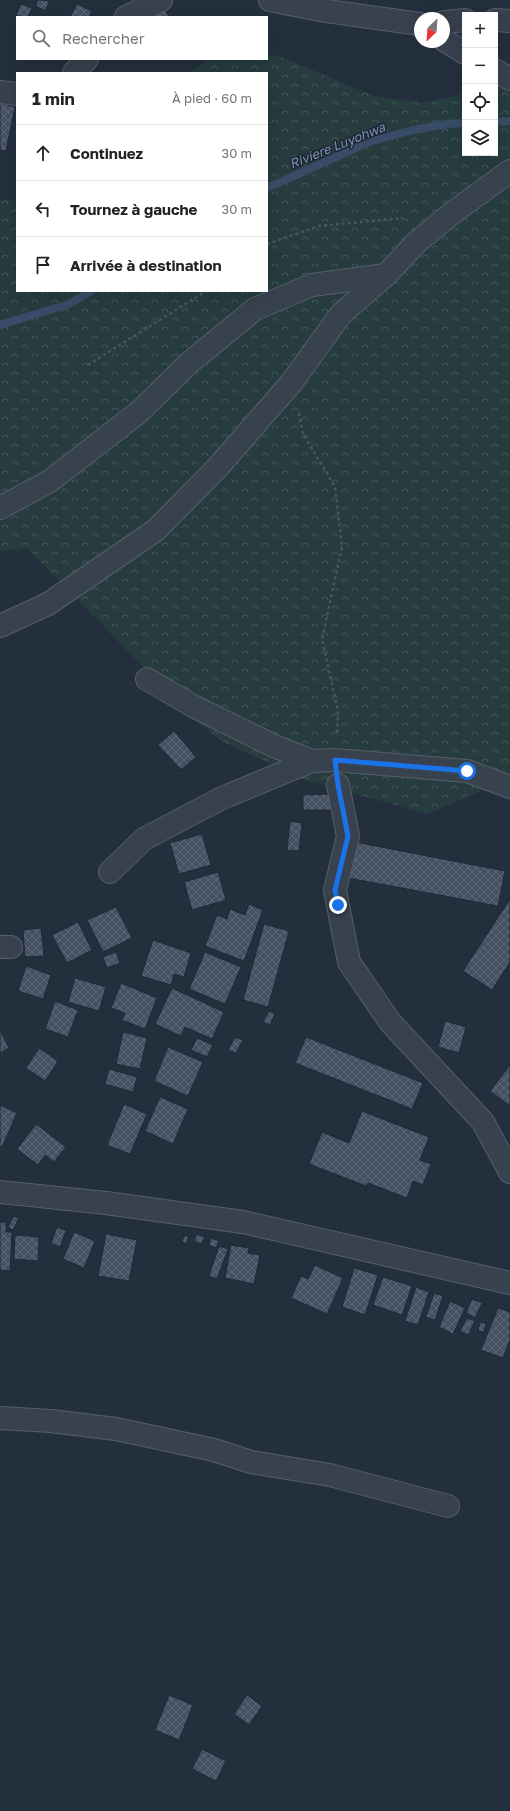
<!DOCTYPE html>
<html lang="fr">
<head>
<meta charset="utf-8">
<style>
  body { margin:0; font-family:"Golos Text",sans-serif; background:#f2f2f2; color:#222 }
  .controls { position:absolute; right:12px; top:12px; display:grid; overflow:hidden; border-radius:0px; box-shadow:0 4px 16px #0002 }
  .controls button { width:36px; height:36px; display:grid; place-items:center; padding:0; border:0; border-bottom:1px solid #e0e0e0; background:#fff; color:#222; font:20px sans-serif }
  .compass { position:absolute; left:414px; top:12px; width:36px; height:36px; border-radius:50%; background:#fff; box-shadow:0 4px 16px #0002; rotate:205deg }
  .stop { position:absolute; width:12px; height:12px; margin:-9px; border:3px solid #1a73e8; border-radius:50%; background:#fff }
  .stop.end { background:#1a73e8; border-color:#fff; box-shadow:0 1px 4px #0008 }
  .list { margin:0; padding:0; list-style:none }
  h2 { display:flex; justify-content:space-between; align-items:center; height:52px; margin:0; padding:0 16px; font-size:17px }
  h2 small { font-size:13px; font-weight:400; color:#767676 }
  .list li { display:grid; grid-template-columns:26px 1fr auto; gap:12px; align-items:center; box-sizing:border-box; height:56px; padding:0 16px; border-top:1px solid #e0e0e0 }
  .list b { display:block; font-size:15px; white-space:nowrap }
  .list em { font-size:13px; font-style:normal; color:#767676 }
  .icon { flex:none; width:22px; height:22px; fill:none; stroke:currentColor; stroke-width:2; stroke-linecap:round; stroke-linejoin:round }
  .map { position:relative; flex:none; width:510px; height:1811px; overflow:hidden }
  .search { position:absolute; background:#fff; box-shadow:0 4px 16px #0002; left:16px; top:16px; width:252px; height:44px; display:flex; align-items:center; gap:10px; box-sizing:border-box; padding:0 14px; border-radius:0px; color:#767676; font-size:15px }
  .panel { position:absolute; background:#fff; box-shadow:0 4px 16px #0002; left:16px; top:72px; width:252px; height:220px; border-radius:0px }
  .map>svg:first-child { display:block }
  .forest { fill:url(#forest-crowns) }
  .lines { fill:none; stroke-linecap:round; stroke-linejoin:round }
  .stream { stroke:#394c67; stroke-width:8 }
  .building { fill:url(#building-cross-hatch); stroke:#1f2835 }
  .minor-casing { stroke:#565f6c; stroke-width:24 }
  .path { stroke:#44595c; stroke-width:2.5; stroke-dasharray:3 3; stroke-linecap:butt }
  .minor { stroke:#38414e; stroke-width:22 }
  .route { stroke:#1a73e8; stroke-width:5 }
  .labels { text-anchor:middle; stroke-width:3; stroke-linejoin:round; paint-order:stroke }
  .water-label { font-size:13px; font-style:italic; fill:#7c92b1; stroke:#1d2633 }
</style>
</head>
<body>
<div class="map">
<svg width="510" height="1811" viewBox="0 0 510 1811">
  <defs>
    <pattern id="forest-crowns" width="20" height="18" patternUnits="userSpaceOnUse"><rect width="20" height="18" fill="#263c3f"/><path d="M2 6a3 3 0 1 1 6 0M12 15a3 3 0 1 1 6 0" fill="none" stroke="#435659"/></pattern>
    <pattern id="building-cross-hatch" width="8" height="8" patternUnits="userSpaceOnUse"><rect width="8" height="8" fill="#455162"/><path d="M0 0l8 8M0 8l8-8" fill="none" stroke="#5d6877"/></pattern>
  </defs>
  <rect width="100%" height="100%" fill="#242f3e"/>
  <polygon class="forest" points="267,56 279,56 374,96 421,103 465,94 465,153 495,153 495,83 510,76 510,778 428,814 305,780 221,741 192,717 28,549 0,551 0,199 17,201 17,291 267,291 267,73 189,73 210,59 267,59"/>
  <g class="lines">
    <g class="stream">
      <polyline points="495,122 510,121"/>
      <polyline points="267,188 372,141 409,131 446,124 465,123"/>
      <polyline points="0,325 69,304 91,291"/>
    </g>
  </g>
  <g class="building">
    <polygon points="38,0 50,1 45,11 36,6"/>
    <polygon points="21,4 32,8 28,17 21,17 16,15"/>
    <polygon points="77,4 92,11 89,17 70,17"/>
    <polygon points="164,8 169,17 149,17"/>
    <polygon points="0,103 15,107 6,151 0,150"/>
    <polygon points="174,731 196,757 181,770 158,745"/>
    <polygon points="331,794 331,810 303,810 303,795"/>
    <polygon points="290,821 302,823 299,851 287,850"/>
    <polygon points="202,834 211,865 179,874 170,843"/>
    <polygon points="350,841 505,871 498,906 343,877"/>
    <polygon points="218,872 226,900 192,910 184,882"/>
    <polygon points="510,899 510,962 492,990 463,971"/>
    <polygon points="249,904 263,910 244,961 205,946 217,915 227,919 230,909 245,915"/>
    <polygon points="116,907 132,938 103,952 87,920"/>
    <polygon points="78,922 92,950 67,963 52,935"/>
    <polygon points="264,924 289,931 268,1007 243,1000"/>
    <polygon points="41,928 44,956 25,957 23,930"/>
    <polygon points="153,940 191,953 184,977 174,974 171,985 141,976"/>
    <polygon points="116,952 120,963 107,968 103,957"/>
    <polygon points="205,952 241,967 225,1004 189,989"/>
    <polygon points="26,966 51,975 43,999 18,991"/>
    <polygon points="75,978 106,987 99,1011 68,1002"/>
    <polygon points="121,983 157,998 145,1029 122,1020 125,1013 111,1008"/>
    <polygon points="172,988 224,1012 212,1039 185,1027 181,1036 155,1024"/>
    <polygon points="55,1001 78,1010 68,1037 45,1029"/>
    <polygon points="269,1011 275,1014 270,1025 263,1022"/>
    <polygon points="445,1021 466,1027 459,1053 438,1047"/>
    <polygon points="0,1030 9,1048 0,1053"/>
    <polygon points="123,1032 147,1038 140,1069 116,1064"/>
    <polygon points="235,1037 243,1040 236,1053 228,1050"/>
    <polygon points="306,1037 423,1083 412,1109 295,1063"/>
    <polygon points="197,1038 213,1045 207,1057 191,1050"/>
    <polygon points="168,1047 203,1062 188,1096 154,1081"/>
    <polygon points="39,1048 58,1061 45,1081 26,1068"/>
    <polygon points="510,1065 510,1106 490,1091"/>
    <polygon points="109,1069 137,1077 133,1092 105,1084"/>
    <polygon points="160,1097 188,1109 173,1144 145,1131"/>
    <polygon points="124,1104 147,1114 130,1154 107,1145"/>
    <polygon points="0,1105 17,1113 2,1147 0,1146"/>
    <polygon points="362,1111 429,1137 420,1160 431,1164 423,1185 413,1181 407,1198 368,1183 366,1186 309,1164 322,1132 349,1143"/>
    <polygon points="362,1111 429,1137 420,1160 431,1164 423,1185 413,1181 407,1198 368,1183 366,1186 309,1164 322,1132 349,1143"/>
    <polygon points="36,1124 66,1147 54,1162 45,1155 38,1165 17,1149"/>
    <polygon points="14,1216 19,1218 13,1230 8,1227"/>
    <polygon points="0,1222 6,1222 6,1232 12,1232 10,1271 0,1270"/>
    <polygon points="57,1227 66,1231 60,1247 51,1243"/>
    <polygon points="74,1232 95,1241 84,1268 63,1259"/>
    <polygon points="106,1234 137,1240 129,1281 98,1276"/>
    <polygon points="197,1234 205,1237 201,1244 194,1241"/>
    <polygon points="15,1235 39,1237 38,1261 14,1259"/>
    <polygon points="185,1235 189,1237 186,1244 182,1241"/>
    <polygon points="211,1238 219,1241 216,1248 209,1245"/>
    <polygon points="231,1245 249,1248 248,1253 260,1255 254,1284 225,1278"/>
    <polygon points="219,1246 228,1249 217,1279 209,1276"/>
    <polygon points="315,1265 343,1278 327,1314 291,1298 301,1276 308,1279"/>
    <polygon points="354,1268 378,1275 365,1315 342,1307"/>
    <polygon points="383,1277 412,1286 402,1315 373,1305"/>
    <polygon points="416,1287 429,1292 418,1325 405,1321"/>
    <polygon points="434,1293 443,1296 435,1320 426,1317"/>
    <polygon points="472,1299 482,1303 475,1318 466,1313"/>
    <polygon points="450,1301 465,1308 453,1334 439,1327"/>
    <polygon points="498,1308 510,1312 510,1340 503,1358 481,1350"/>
    <polygon points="467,1318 475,1321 468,1335 460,1331"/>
    <polygon points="480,1322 486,1324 484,1332 478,1331"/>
    <polygon points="169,1695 193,1705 179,1740 155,1730"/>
    <polygon points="247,1695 262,1706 249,1725 234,1714"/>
    <polygon points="202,1749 226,1761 216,1781 192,1769"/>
  </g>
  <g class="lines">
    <g class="minor-casing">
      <g id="minor">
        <polyline points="270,0 320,10 420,24"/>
        <polyline points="126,17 161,0"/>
        <polyline points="495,20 510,21"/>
        <polyline points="444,22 465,20"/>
        <polyline points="444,40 465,53"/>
        <polyline points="495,70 510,79"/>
        <polyline points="74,73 87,59"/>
        <polyline points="0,92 17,94"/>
        <polyline points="0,508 50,481 139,412 189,363 255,309 312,285 386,275"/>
        <polyline points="0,626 48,604 156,530 218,467 292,382 341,314 386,275 417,242 451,214 510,171"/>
        <polyline points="147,679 193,706 274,746 312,761 335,760 467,771 510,787"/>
        <polyline points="338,785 348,836 335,890 349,962 390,1022 483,1122 510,1172"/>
        <polyline points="110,872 144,839 222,798 312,761"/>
        <polyline points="0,947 11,947"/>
        <polyline points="0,1192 106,1203 243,1222 510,1283"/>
        <polyline points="0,1418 51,1421 116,1429 214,1450 251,1462 330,1475 448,1506"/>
      </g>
    </g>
    <g class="path">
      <polyline points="267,244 319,226 403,218"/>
      <polyline points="88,365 206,291"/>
      <polyline points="299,413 303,434 335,487 342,547 322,639 338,711 337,735"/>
    </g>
    <use href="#minor" class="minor"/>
  </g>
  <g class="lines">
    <polyline class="route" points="338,905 335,890 348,836 338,785 335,760 467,771"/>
  </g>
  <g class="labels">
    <g class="water-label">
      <text transform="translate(337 145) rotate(-22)" y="5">Riviere Luyohwa</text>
    </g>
  </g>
</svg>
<div class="controls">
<button>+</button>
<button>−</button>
<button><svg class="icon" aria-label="locate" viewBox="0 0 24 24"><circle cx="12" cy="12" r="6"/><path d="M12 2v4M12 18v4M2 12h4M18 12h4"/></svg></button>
<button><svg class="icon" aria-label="layers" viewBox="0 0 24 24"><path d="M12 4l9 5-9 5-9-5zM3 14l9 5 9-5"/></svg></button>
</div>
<svg class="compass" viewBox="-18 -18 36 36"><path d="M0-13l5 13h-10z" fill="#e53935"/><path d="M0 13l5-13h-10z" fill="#767676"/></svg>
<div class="stop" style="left:467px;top:771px"></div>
<div class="stop end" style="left:338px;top:905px"></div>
<div class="search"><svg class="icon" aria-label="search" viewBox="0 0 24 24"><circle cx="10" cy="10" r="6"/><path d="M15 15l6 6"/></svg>Rechercher</div>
<section class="panel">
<h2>1 min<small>À pied · 60 m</small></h2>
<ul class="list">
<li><svg class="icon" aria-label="ahead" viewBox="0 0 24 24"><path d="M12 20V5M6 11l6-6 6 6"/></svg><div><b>Continuez</b></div><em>30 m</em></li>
<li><svg class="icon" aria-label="left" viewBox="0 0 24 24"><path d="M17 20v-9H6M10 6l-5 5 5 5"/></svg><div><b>Tournez à gauche</b></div><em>30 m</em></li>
<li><svg class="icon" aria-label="arrive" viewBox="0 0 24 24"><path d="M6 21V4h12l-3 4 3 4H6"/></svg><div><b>Arrivée à destination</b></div></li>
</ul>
</section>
</div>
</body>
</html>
